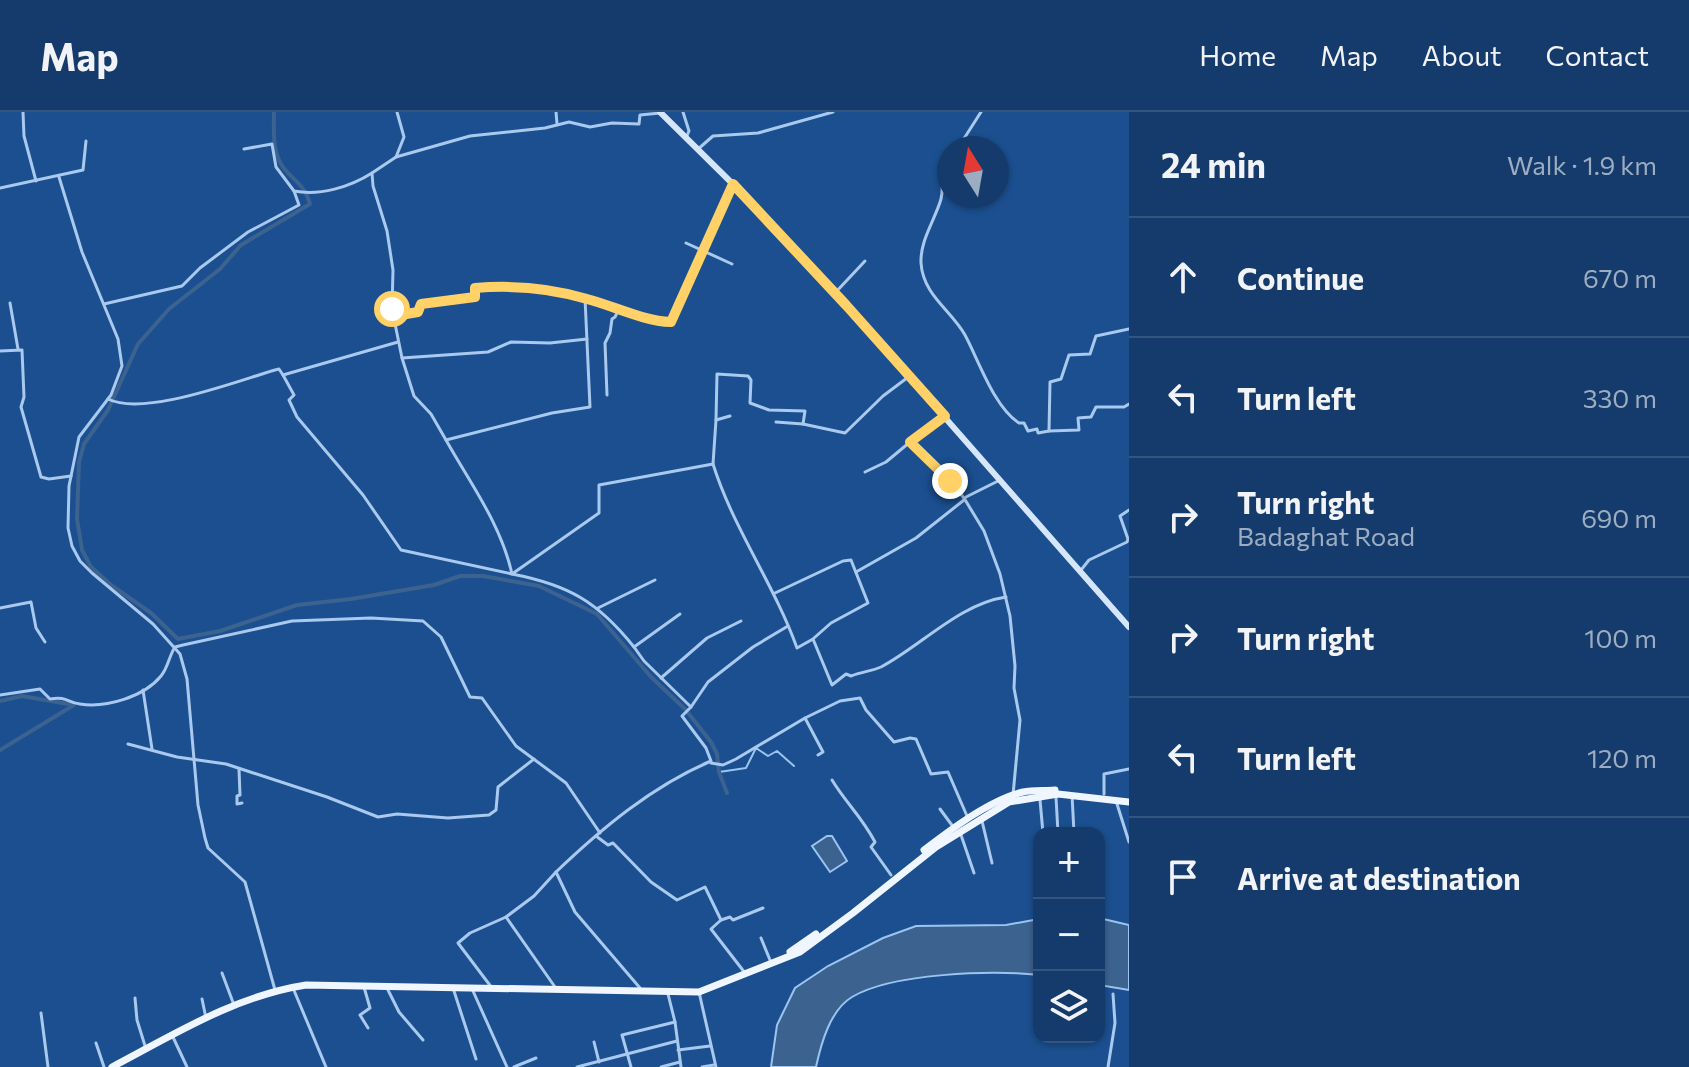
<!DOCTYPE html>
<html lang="en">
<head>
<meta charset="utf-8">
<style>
  body { margin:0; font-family:Commissioner,sans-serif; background:#1d4271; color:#f1f3f6 }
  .controls { position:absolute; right:24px; bottom:24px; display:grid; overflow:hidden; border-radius:16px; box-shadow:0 2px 6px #0004 }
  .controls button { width:72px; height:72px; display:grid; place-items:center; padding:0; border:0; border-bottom:2px solid #33557e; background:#143b6b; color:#f1f3f6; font:40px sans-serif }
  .compass { position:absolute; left:937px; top:24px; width:72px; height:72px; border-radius:50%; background:#143b6b; box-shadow:0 2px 6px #0004; rotate:349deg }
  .stop { position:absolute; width:24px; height:24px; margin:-18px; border:6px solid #ffd166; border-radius:50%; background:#fff }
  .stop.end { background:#ffd166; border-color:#fff; box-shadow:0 2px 8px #0008 }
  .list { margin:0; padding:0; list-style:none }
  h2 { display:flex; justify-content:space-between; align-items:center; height:104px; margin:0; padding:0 32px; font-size:34px }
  h2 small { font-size:26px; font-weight:400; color:#9dadc1 }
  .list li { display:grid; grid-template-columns:52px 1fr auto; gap:24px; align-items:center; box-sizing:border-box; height:120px; padding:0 32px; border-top:2px solid #33557e }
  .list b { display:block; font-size:30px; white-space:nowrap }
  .list p { margin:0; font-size:26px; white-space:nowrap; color:#9dadc1 }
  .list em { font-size:26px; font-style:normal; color:#9dadc1 }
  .icon { flex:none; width:44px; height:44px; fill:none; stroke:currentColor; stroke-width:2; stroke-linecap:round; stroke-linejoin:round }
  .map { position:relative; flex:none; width:1129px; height:955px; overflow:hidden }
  header { display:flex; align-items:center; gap:48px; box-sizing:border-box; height:112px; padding:0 40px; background:#143b6b; border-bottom:2px solid #33557e }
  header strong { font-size:38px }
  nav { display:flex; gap:44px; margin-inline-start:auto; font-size:28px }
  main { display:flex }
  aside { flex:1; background:#143b6b }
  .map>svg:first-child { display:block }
  .water { fill:#3c6290; stroke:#9cc4f0; stroke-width:2 }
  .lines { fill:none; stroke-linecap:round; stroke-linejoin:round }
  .stream { stroke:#9cc4f0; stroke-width:2 }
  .canal { stroke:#3c6290; stroke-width:4 }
  .street { stroke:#a9c9ee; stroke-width:3 }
  .secondary { stroke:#d6e6fa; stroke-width:6 }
  .primary { stroke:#f0f6ff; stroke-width:7 }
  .route { stroke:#ffd166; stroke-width:10 }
</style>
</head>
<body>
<header>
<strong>Map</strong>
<nav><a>Home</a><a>Map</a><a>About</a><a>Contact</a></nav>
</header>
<main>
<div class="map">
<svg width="1129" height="955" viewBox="0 0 1129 955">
  <rect width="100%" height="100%" fill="#1b4f8f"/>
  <g class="water">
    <polygon points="827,724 832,724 847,749 830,760 812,734"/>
    <polygon points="1099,806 1129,813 1129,878 1099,873"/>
    <path d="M1039 807V863C992 858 892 861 852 885 830 898 821 932 816 955H771L777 913 795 876 828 854 883 826 916 814 1006 813Z"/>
  </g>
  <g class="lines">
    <polyline class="stream" points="719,660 746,656 756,636 768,644 777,639 794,654"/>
    <g class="canal">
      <path d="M274 0C274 21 271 45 288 61 298 71 306 77 310 92L241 133 220 157 169 197 138 232 108 298 84 332 79 350 77 407 82 438 91 455 111 473 151 501 178 527 220 519 297 493 351 487 434 473 460 464H483L539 474 597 502 651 565 685 597 711 630 717 642 719 660 727 681"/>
      <polyline points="0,589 22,584 74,593 0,638"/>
    </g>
    <g class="street">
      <polyline points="23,0 24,24 36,69"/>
      <polyline points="556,0 557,12"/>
      <polyline points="683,0 689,19 686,26"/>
      <polyline points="958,36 981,0"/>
      <path d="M244 37 272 32 276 55 294 79C320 84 350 75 372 61"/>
      <polyline points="697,38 713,24 758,21 833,0"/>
      <polyline points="396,45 404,25 397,0"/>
      <path d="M949 47C937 60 945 72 941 87 935 108 920 128 921 151 923 183 951 198 965 223 979 249 994 295 1019 311H1024L1028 319 1037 317 1038 321 1049 319"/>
      <polyline points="59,65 82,140 118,227 122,254 111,283 79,325 69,374 68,416 72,434 80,449 92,461 153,512 180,542 187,567 198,693 205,726 208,736 245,770 275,878"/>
      <polyline points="0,76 83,58 86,29"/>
      <polyline points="686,131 732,152"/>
      <polyline points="835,181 865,149"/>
      <polyline points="585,186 590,295 552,301 446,328 431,302 414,284 402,246 392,197 393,158 387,119 373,74 372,61 396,45 470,24 545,16 569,10 590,15 612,11 639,12 640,3 660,1"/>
      <polyline points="10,191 18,237"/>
      <polyline points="104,192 182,174 200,156 248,120 299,93 294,79"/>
      <path d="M395 204 418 200 421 192 475 185V176C512 173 551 176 587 187 614 195 643 209 671 210L733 72"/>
      <polyline points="1129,217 1096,224 1090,242 1069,243 1061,267 1050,270 1049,319 1079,318 1078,306 1091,305 1096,295 1124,295 1129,292"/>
      <polyline points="0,239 22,238 24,285 21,295 41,365 49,367 71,364"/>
      <polyline points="402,246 488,240 511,230 550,231 587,227"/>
      <path d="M283 263 294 283 289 288 297 305 363 383 401 438 512 462C501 412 470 371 446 328"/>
      <polyline points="607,283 605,231 610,221 612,207 615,205 618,199"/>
      <path d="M108 287C144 305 237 269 275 258L279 257 283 263 398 230"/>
      <polyline points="944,305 910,330 941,358 964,386 984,419 1000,462 1010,504 1015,554 1014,576 1020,608 1013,683"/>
      <polyline points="716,308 717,262 748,264 751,268 750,291 769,298 805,299 803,312"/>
      <polyline points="776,310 803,312 845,321 883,284 907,266"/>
      <path d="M713 352C733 416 774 472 797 536L813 527 832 573 846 562 851 564C861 560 872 559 881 555 921 534 959 492 1006 485"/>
      <polyline points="865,360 886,350 910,330"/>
      <polyline points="964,386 1000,368"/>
      <polyline points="1081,458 1089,448 1127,430 1128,427 1120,404 1129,398"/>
      <polyline points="856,460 916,426 964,388"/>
      <polyline points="775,481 843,449 851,448 868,491 831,511 814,526"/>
      <polyline points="0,496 31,490 36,516 45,530"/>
      <polyline points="598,496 655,468"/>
      <path d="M634 535C598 490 569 473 512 462L599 401V373L713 352 716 308 730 304"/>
      <polyline points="661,566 707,526 741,509"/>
      <polyline points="143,578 152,637"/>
      <path d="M0 583 40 577 50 587C68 584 67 591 80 592 106 596 144 585 161 564 168 556 169 544 175 535L183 533 292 509 371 506 423 509 441 525 470 585 482 586 516 634 566 671 600 721"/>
      <polyline points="691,595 708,570 753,535 788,514"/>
      <polyline points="805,606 840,589 860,586 866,598 894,630 910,626 916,627 931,662 948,660 967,704"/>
      <polyline points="128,632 177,645 226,652 327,685 378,705 397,702 448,706 489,703 496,698 498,675 534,647"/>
      <polyline points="711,651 723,653 736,647 805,606 823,640 818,643"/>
      <polyline points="239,657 240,683 237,684 237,692 242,691"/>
      <path d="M832 668C846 691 862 705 875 730L871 735 891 763"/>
      <polyline points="1104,682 1104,662 1129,657"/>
      <polyline points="1072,683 1074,721"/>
      <polyline points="1056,685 1058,721"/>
      <polyline points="1040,688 1043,721"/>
      <polyline points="1117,692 1129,730"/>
      <polyline points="940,697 954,716"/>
      <polyline points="982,709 992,751"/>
      <polyline points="961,723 974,761"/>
      <polyline points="596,724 608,733 613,731 651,770 677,788 705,775 721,808 711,817 745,861"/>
      <polyline points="721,808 730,805 733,808 763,796"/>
      <polyline points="761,826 770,848"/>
      <polyline points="222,861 234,893"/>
      <polyline points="364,875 370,896 360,903 368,916"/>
      <polyline points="555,875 506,805 534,784 556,760"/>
      <polyline points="293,876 326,955"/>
      <polyline points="387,876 399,900 423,928"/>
      <polyline points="453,876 476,947"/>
      <polyline points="492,876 458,831 470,821 506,805"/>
      <path d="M640 876 575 800 556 760C601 717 652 674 711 649L706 636 682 604 691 595 644 549 634 535 680 502"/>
      <polyline points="473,879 507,955"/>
      <polyline points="699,880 716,955"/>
      <polyline points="668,882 675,910 681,955"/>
      <polyline points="135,886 137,908 146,937"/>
      <polyline points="202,887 206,906"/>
      <polyline points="41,901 48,955"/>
      <polyline points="172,923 187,955"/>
      <polyline points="594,930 599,950"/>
      <polyline points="96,931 104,955"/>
      <polyline points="678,938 710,934"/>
      <polyline points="514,955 536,946"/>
      <polyline points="577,955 677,929"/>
      <polyline points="631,955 622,923 675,910"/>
      <polyline points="661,955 680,950"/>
      <polyline points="702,955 714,953"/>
      <polyline points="1108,955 1115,911 1113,882"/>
    </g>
    <polyline class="secondary" points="660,0 746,85 846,193 1129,515"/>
    <g class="primary">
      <path d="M924 738C950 718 991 687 1023 680 1033 678 1045 679 1055 678"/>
      <polyline points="790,840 816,822"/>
      <path d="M112 955C175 922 235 884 306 873L699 880 800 840 853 801 936 735 1009 690 1058 682 1129 690"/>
    </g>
  </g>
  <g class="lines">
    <path class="route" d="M392 197 394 204 418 200 421 192 475 185V176C512 173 551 176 587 187 614 194 643 209 671 210L733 72 846 193 945 304 910 330 950 369"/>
  </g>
</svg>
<div class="controls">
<button>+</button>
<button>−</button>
<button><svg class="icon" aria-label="layers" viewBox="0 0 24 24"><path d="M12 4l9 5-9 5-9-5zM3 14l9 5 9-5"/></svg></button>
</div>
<svg class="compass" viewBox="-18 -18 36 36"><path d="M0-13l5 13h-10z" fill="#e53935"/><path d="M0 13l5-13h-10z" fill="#9dadc1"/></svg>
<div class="stop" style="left:392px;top:197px"></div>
<div class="stop end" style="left:950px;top:369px"></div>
</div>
<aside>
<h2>24 min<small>Walk · 1.9 km</small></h2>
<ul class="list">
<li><svg class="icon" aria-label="ahead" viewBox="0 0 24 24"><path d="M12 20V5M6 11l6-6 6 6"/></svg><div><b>Continue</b></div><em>670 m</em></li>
<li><svg class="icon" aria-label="left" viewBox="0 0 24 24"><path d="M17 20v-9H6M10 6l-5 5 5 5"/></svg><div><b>Turn left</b></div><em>330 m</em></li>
<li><svg class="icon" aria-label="right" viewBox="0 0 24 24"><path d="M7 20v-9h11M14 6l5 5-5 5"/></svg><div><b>Turn right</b><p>Badaghat Road</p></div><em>690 m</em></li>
<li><svg class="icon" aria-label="right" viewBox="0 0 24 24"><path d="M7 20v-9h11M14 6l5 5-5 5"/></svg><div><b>Turn right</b></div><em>100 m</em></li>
<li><svg class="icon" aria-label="left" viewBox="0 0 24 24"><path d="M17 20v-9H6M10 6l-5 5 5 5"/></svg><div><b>Turn left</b></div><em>120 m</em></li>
<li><svg class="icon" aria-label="arrive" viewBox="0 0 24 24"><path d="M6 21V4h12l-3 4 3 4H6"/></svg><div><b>Arrive at destination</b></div></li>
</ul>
</aside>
</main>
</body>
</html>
